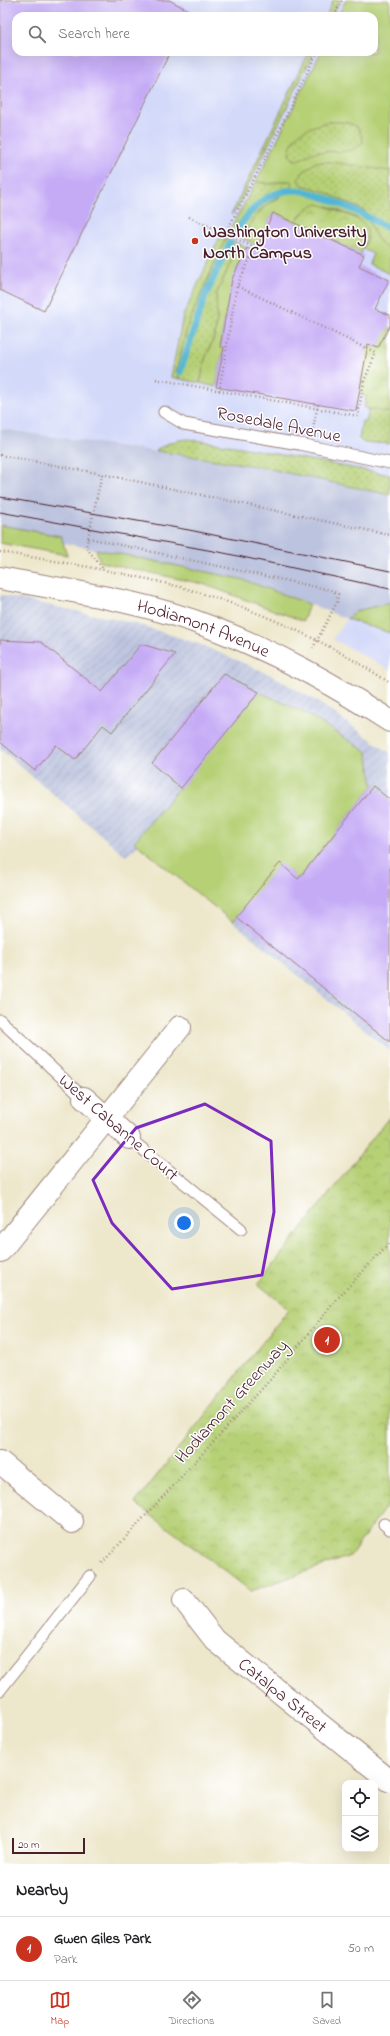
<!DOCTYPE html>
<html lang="en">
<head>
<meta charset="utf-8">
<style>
  body { margin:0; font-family:"Indie Flower",sans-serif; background:#f2f2f2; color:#202124 }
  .controls { position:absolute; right:12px; bottom:12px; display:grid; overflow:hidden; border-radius:8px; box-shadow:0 4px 16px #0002 }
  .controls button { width:36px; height:36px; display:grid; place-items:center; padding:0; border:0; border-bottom:1px solid #e0e0e0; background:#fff; color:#202124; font:20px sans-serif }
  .scale { position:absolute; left:12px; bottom:10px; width:73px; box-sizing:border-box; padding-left:4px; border:2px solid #4a1f2b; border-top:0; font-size:11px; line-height:14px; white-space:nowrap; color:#4a1f2b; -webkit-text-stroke:3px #fff; paint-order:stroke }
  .you { position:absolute; left:184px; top:1223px; width:14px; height:14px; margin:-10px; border:3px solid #fff; border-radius:50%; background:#1a73e8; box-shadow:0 0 0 6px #1a73e833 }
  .badge { display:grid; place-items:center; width:26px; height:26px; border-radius:50%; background:#c8321e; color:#fff; font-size:13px; font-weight:700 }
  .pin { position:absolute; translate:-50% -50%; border:2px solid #fff; box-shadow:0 1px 4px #0006 }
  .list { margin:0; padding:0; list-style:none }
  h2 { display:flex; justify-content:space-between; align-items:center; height:52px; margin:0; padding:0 16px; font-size:17px }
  h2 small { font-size:13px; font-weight:400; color:#757577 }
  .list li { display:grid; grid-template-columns:26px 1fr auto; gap:12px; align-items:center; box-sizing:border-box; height:64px; padding:0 16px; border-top:1px solid #e0e0e0 }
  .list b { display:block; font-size:15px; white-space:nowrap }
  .list p { margin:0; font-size:13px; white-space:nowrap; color:#757577 }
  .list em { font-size:13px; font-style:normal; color:#757577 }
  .icon { flex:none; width:22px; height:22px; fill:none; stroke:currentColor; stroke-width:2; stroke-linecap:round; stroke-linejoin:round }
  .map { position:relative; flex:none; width:390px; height:1864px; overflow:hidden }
  .search { position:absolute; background:#fff; box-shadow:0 4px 16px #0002; left:12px; right:12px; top:12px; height:44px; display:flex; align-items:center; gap:10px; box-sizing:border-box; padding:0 14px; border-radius:12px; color:#757577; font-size:15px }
  .sheet { height:116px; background:#fff }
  nav { display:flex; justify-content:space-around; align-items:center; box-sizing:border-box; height:56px; border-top:1px solid #e0e0e0; background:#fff; font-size:11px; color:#757577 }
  nav a { display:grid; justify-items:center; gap:2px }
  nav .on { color:#c8321e }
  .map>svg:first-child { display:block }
  .built { fill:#d3d9f9; fill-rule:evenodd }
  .industrial { fill:url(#industrial-furrows) }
  .railway { fill:#bcc3de }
  .grass { fill:#b6d076; stroke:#807850 }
  .park { fill:url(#park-crowns); stroke:#807850 }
  .garden { fill:url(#garden-dots); stroke:#807850 }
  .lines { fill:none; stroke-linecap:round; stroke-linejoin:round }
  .stream { stroke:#53b5d2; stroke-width:7 }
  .building { fill:#c5abf6 }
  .lane-casing { stroke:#9c837b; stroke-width:13 }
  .street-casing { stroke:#9c837b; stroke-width:24 }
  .secondary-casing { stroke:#9c837b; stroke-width:24 }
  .path { stroke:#9c837b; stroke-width:2.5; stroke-dasharray:1 3; stroke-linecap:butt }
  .lane { stroke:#fff; stroke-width:11 }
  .street { stroke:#fff; stroke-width:22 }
  .secondary { stroke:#fff; stroke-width:22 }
  .tram { stroke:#4a1f2b; stroke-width:1 }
  .marked { fill:none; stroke:#7b2cbf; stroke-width:3; stroke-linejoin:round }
  .poi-dot { fill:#c8321e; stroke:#fff; stroke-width:1.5 }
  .labels { text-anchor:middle; stroke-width:3; stroke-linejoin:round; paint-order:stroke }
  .poi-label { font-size:18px; font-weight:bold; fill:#4a1f2b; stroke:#fff; text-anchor:start }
  .street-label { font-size:18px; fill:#4a1f2b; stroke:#fff }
</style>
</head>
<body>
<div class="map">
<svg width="390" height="1864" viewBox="0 0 390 1864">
  <defs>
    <pattern id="industrial-furrows" width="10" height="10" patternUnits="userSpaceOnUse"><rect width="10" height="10" fill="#bcc3de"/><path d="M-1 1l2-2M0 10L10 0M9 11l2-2" fill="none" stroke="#a3a7bf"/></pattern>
    <pattern id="park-crowns" width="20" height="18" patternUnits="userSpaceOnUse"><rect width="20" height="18" fill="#b6d076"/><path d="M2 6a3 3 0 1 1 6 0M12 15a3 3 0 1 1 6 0" fill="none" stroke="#9eb266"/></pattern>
    <pattern id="garden-dots" width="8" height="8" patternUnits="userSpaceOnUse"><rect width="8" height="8" fill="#b6d076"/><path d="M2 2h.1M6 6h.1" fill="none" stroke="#9eb266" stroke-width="1.8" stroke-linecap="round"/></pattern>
  </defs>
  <rect width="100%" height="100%" fill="#fff"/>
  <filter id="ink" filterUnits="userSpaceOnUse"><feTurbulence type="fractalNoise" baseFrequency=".025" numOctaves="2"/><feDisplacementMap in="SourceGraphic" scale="8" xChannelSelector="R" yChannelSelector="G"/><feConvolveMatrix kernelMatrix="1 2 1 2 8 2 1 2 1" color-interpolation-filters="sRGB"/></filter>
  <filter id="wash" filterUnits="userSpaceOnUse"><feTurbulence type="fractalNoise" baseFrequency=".012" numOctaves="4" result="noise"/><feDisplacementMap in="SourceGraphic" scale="16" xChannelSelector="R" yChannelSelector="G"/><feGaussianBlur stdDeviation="0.9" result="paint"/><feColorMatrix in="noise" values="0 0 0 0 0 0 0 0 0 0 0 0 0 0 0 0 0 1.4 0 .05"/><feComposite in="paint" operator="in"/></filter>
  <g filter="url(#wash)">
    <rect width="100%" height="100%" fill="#ede7cb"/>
    <g class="built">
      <path d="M0 0H390V495L256 466 0 429ZM16 16H374V52H16Z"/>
      <polygon points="347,619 390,633 390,670 333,639"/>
    </g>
    <polygon class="industrial" points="0,595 133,623 199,644 271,675 318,702 390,753 390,1051 139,845 126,856 0,749"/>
    <polygon class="railway" points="0,429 256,466 390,495 390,603 356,611 347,619 297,599 241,579 63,543 60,536 0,525"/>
    <g class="grass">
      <path d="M346 0H390V274L369 264 373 254 363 249 368 238 357 218 328 206 302 213 296 222 273 213 258 246 242 238C251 221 261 206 279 198L283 181 272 184 256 182 321 52H374V16H338Z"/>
      <polygon points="226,238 188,324 176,372 180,379 171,377 183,316 219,239"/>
      <polygon points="239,244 247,248 232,280 236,283 227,308 220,346 224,347 216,387 200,383 205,359 215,335 217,319 216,295"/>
      <polygon points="0,525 61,536 67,555 0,543"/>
      <polygon points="96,549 241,579 309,604 303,621 203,584 100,562"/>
      <polygon points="390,603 390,633 347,619 356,611"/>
      <polygon points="259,692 305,713 367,752 373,786 298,879 280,864 233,922 134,842"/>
    </g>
    <g class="park">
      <path d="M318 204C329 206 338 212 348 215 372 224 370 232 361 254L296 222C302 213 307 207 318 204Z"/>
      <polygon points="390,326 390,413 364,408 366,396 359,395 338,342"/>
      <polygon points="390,1116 390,1505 388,1504 350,1556 251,1591 135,1503 289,1309 258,1284"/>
    </g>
    <g class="garden">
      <polygon points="333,0 340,0 332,16 326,16"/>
      <polygon points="309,52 314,52 237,209 231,215"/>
      <path d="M327 122C346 122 360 120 363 142 352 156 334 150 318 152 309 152 304 160 294 160L289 155C292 131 306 129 327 122Z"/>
      <path d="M316 162H332L390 171V250C375 243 371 225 365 211L323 191 302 185 298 180 302 173Z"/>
      <path d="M283 181H291L293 184C286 194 278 196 269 203 257 211 248 226 242 238L232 234 230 229 256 182 272 184Z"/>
      <polygon points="226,238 239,244 216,295 217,319 215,335 205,359 200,383 180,379 176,372 188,324"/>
      <polygon points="369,409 390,413 390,444 362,442 359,439 362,421 366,422"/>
      <path d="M188 439 241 447 390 475V495L256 466 156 451C166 443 175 440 188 439Z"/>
    </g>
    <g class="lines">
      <g class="stream">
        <path d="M236 233C248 211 266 191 294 190 317 190 368 217 390 229"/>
        <polyline points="180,372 205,296 230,243"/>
      </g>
    </g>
    <g id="blocks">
      <g class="building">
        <polygon points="0,0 169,0 190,11 188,16 16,16 16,52 170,52 44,311 0,290"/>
        <polygon points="273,213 364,255 359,266 389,280 375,309 390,315 390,325 378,348 368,344 356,411 216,387 224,347 220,347 232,279 247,248 255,252"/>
        <polygon points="0,640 41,642 102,692 141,644 175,654 112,732 103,725 75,760 56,745 35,771 0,742"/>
        <polygon points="224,674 259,692 181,788 152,763"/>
        <polygon points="373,786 390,800 390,1042 236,917 280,863 298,879"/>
      </g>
    </g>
  </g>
  <g filter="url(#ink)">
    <use href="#blocks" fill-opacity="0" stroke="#9c837b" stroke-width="1"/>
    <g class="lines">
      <g class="lane-casing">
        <g id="lane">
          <polyline points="164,412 184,424 299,444 390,463"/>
          <polyline points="0,1020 84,1098"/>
          <polyline points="129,1138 241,1229"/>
          <polyline points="384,1524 390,1529"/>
          <polyline points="0,1690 90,1576"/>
        </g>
      </g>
      <g class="street-casing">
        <g id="street">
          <polyline points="84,1098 129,1138"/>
          <polyline points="0,1251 180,1027"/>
          <polyline points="0,1462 72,1522"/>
          <path id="s1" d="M184 1600 215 1640 390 1781"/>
        </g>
      </g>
      <g class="secondary-casing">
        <g id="secondary">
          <path id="s2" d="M0 578C70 591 143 601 210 627 276 652 331 683 390 721"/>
        </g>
      </g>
      <g class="path">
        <polyline points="334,16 342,0"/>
        <polyline points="189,217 255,248 237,286 219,391"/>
        <polyline points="225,234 274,141 317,52"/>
        <polyline points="156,379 358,416 364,381 376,353 237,286"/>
        <polyline points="313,429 318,404"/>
        <polyline points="0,455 102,474 390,535"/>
        <polyline points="102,474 86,547 104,570"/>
        <polyline points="88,538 330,590 338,594 337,602 313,648"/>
        <path d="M0 552C61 562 124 572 184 588 257 609 327 641 390 683"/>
        <polyline points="102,1563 270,1380 338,1298 390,1242"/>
      </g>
      <use href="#lane" class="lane"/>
      <use href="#street" class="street"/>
      <use href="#secondary" class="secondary"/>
      <g class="tram">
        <polyline points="0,497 189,530 390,571"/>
        <polyline points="0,512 224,553 390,589"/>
      </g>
    </g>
  </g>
  <path class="marked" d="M205 1104 271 1141 274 1212 262 1275 172 1289 112 1223 93 1180 136 1128Z"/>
  <circle class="poi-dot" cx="195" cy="241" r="4"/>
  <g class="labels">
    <g class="poi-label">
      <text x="203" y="237">Washington University<tspan x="203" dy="21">North Campus</tspan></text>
    </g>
    <g class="street-label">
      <text transform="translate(279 424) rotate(11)" y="6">Rosedale Avenue</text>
      <text dy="6" stroke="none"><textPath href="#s2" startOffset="210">Hodiamont Avenue</textPath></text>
      <text transform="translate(119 1127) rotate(41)" y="6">West Cabanne Court</text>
      <text transform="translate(231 1401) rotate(-48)" y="6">Hodiamont Greenway</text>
      <text dy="6" stroke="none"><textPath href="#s1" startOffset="138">Catalpa Street</textPath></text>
    </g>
  </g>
</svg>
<div class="controls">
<button><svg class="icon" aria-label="locate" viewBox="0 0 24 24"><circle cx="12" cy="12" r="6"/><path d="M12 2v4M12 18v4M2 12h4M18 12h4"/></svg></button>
<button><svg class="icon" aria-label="layers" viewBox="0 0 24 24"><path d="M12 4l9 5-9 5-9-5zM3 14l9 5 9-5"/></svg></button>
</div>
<div class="scale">20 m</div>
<div class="you"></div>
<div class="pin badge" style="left:327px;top:1340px">1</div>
<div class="search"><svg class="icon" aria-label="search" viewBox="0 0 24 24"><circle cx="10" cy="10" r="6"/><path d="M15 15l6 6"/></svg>Search here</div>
</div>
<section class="sheet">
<h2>Nearby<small></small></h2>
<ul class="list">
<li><span class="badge">1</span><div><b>Gwen Giles Park</b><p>Park</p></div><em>50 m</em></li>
</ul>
</section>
<nav>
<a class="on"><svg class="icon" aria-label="map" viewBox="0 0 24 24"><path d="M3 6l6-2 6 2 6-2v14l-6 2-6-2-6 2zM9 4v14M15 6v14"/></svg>Map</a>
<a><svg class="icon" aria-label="directions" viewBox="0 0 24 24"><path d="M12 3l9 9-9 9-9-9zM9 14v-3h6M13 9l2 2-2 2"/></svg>Directions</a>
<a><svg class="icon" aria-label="saved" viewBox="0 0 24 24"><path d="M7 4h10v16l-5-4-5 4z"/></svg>Saved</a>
</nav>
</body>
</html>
